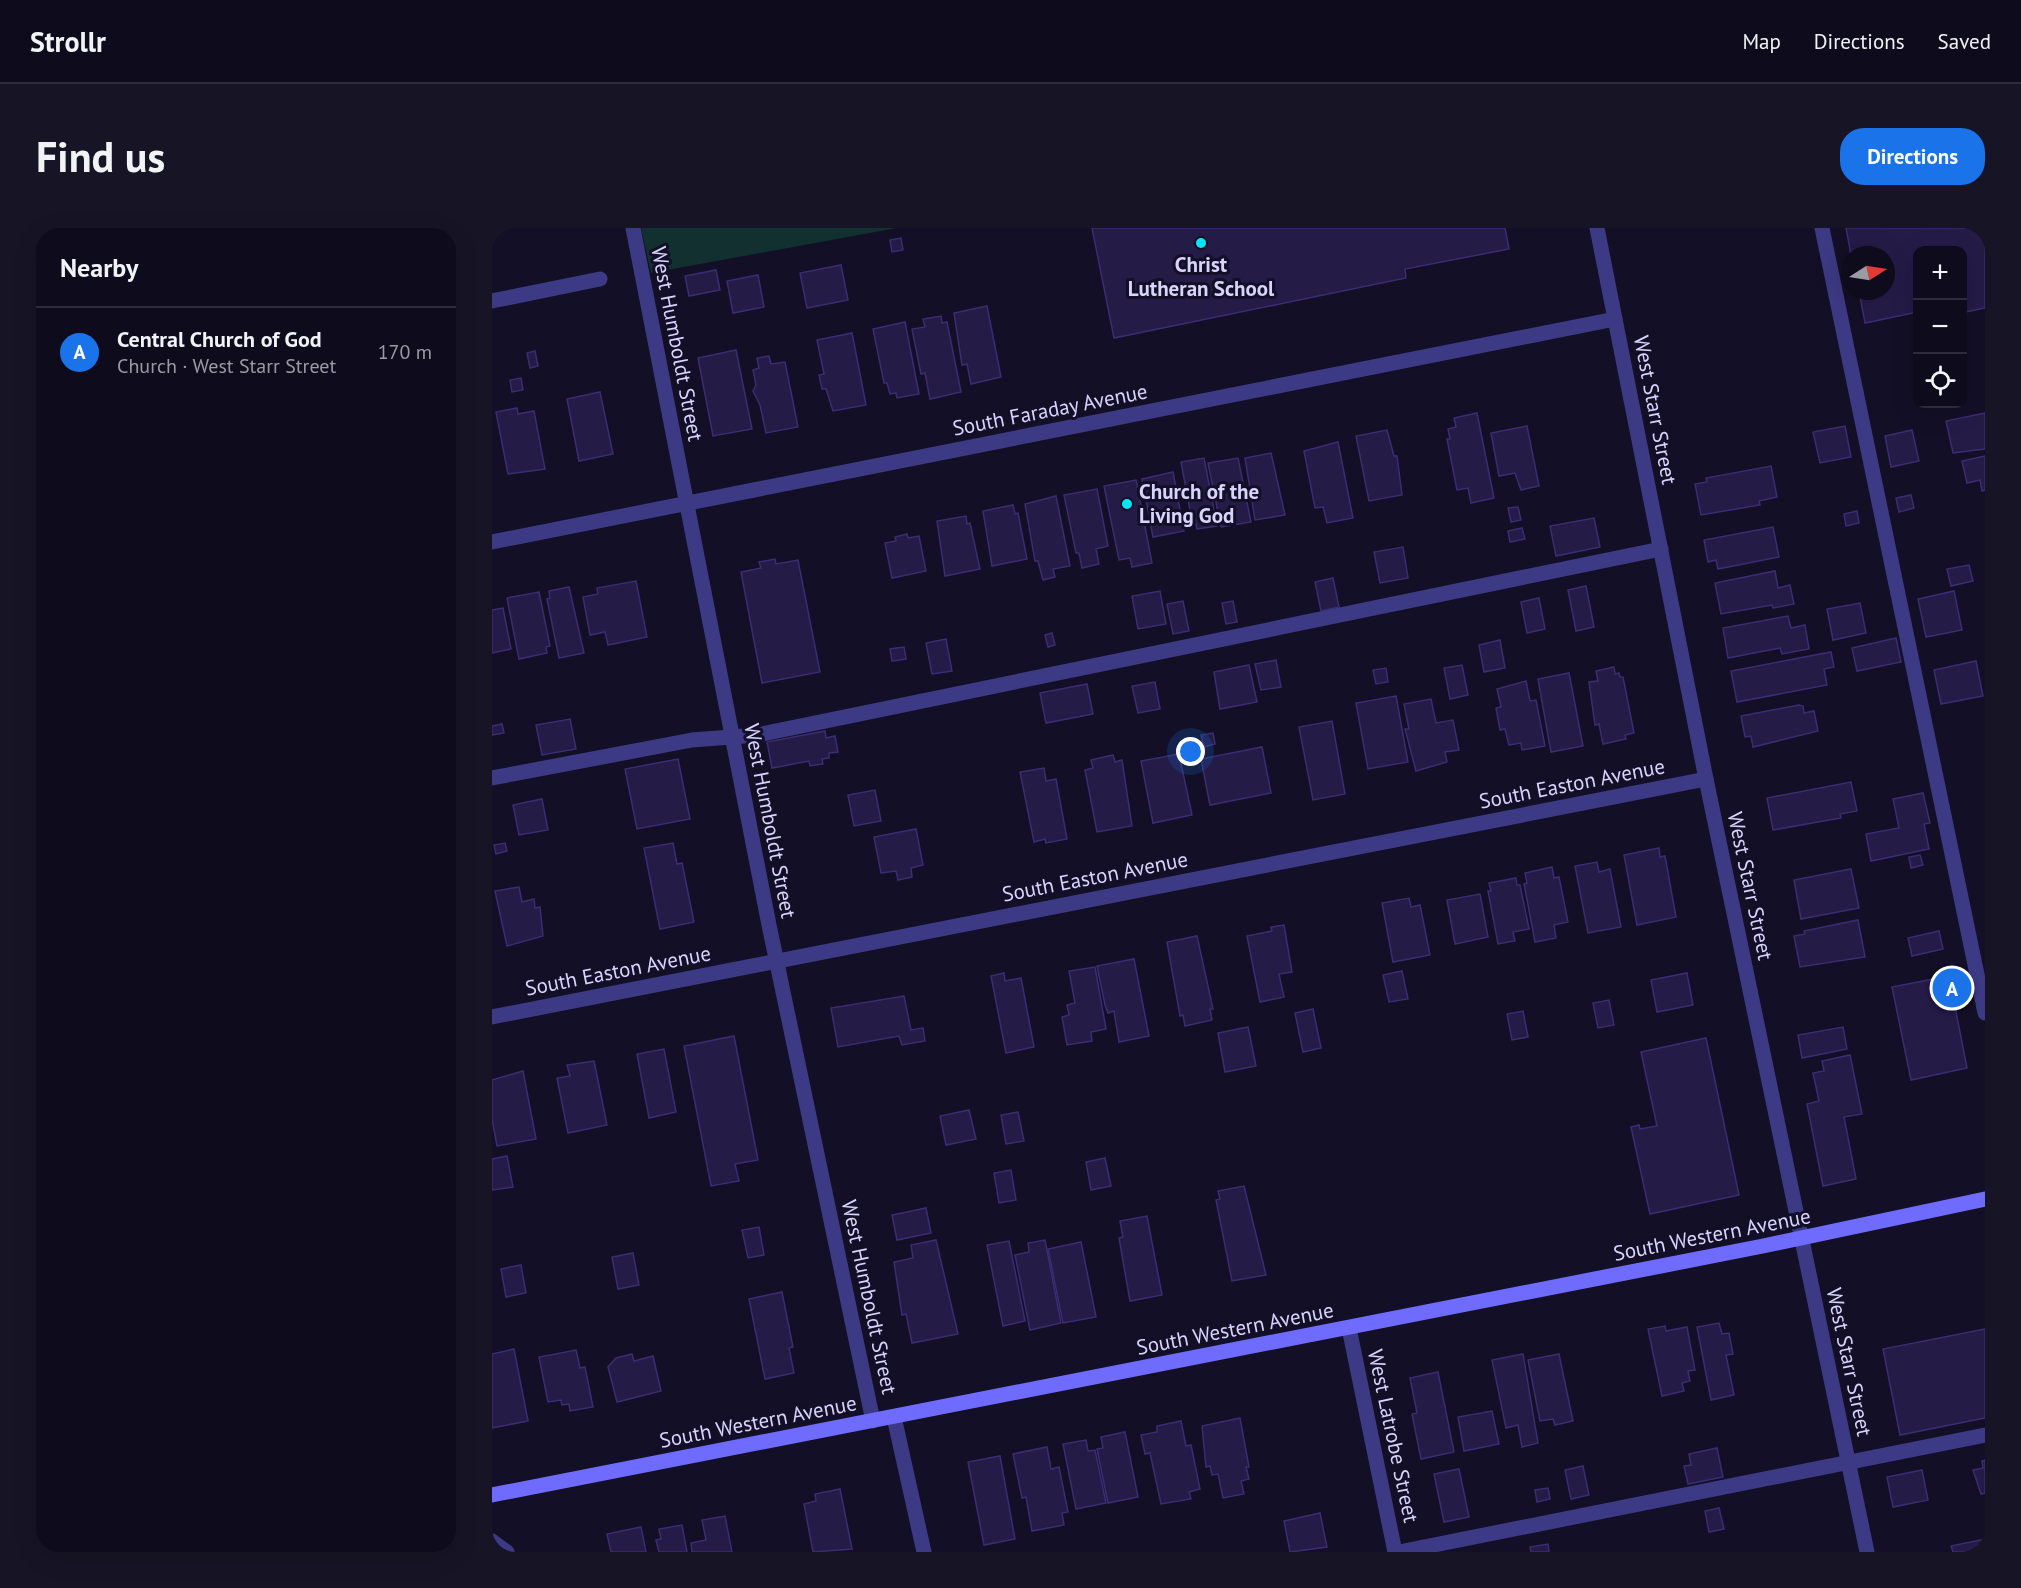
<!DOCTYPE html>
<html lang="en">
<head>
<meta charset="utf-8">
<style>
  body { margin:0; font-family:"PT Sans",sans-serif; background:#171425; color:#f1f3f6 }
  .controls { position:absolute; right:18px; top:18px; display:grid; overflow:hidden; border-radius:12px; box-shadow:0 6px 24px #0002 }
  .controls button { width:54px; height:54px; display:grid; place-items:center; padding:0; border:0; border-bottom:2px solid #2e2b3b; background:#0e0b1c; color:#f1f3f6; font:30px sans-serif }
  .compass { position:absolute; left:1349px; top:18px; width:54px; height:54px; border-radius:50%; background:#0e0b1c; box-shadow:0 6px 24px #0002; rotate:78deg }
  .you { position:absolute; left:699px; top:524px; width:21px; height:21px; margin:-15px; border:4px solid #fff; border-radius:50%; background:#1a73e8; box-shadow:0 0 0 9px #1a73e833 }
  .badge { display:grid; place-items:center; width:39px; height:39px; border-radius:50%; background:#1a73e8; color:#fff; font-size:20px; font-weight:700 }
  .pin { position:absolute; translate:-50% -50%; border:3px solid #fff; box-shadow:0 2px 6px #0006 }
  .list { margin:0; padding:0; list-style:none }
  h2 { display:flex; justify-content:space-between; align-items:center; height:78px; margin:0; padding:0 24px; font-size:26px }
  h2 small { font-size:20px; font-weight:400; color:#9b9ba3 }
  .list li { display:grid; grid-template-columns:39px 1fr auto; gap:18px; align-items:center; box-sizing:border-box; height:90px; padding:0 24px; border-top:2px solid #2e2b3b }
  .list b { display:block; font-size:22px; white-space:nowrap }
  .list p { margin:0; font-size:20px; white-space:nowrap; color:#9b9ba3 }
  .list em { font-size:20px; font-style:normal; color:#9b9ba3 }
  .icon { flex:none; width:33px; height:33px; fill:none; stroke:currentColor; stroke-width:2; stroke-linecap:round; stroke-linejoin:round }
  .map { position:relative; flex:none; width:1493px; height:1324px; overflow:hidden; border-radius:24px }
  header { display:flex; align-items:center; gap:36px; box-sizing:border-box; height:84px; padding:0 30px; background:#0e0b1c; border-bottom:2px solid #2e2b3b }
  header strong { font-size:28px }
  nav { display:flex; gap:33px; margin-inline-start:auto; font-size:21px }
  .intro { display:flex; align-items:center; justify-content:space-between; box-sizing:border-box; height:144px; padding:0 36px }
  h1 { margin:0; font-size:42px }
  .button { padding:15px 27px; border-radius:24px; background:#1a73e8; color:#fff; font-size:21px; font-weight:700 }
  main { display:flex; gap:36px; padding:0 36px }
  aside { flex:1; background:#0e0b1c; border-radius:24px; box-shadow:0 6px 24px #0002 }
  .map>svg:first-child { display:block }
  .green { fill:#12302f }
  .building { fill:#241b47; stroke:#3b2d73; stroke-width:1.5 }
  .lines { fill:none; stroke-linecap:round; stroke-linejoin:round }
  .service { stroke:#3d3a85; stroke-width:15 }
  .minor { stroke:#3d3a85; stroke-width:15 }
  .secondary { stroke:#6f6bff; stroke-width:15 }
  .poi-dot { fill:#00e5ff; stroke:#130f26; stroke-width:2 }
  .labels { text-anchor:middle; stroke-width:6; stroke-linejoin:round; paint-order:stroke }
  .poi-label { font-size:21px; font-weight:bold; fill:#d9d4ff; stroke:#130f26 }
  .street-label { font-size:21px; fill:#d9d4ff; stroke:#130f26 }
</style>
</head>
<body>
<header>
<strong>Strollr</strong>
<nav><a>Map</a><a>Directions</a><a>Saved</a></nav>
</header>
<div class="intro"><h1>Find us</h1><a class="button">Directions</a></div>
<main>
<aside>
<h2>Nearby<small></small></h2>
<ul class="list">
<li><span class="badge">A</span><div><b>Central Church of God</b><p>Church · West Starr Street</p></div><em>170 m</em></li>
</ul>
</aside>
<div class="map">
<svg width="1493" height="1324" viewBox="0 0 1493 1324">
  <rect width="100%" height="100%" fill="#130f26"/>
  <polygon class="green" points="149,0 405,0 159,45"/>
  <g class="building">
    <polygon points="600,0 1013,0 1017,21 913,41 914,50 622,110"/>
    <polygon points="1354,0 1493,0 1493,80 1473,84 1470,22 1426,22 1426,84 1373,95 1367,63 1394,63 1394,27 1359,27"/>
    <polygon points="409,10 411,22 400,24 398,12"/>
    <polygon points="349,37 356,72 315,80 308,45"/>
    <polygon points="224,42 228,62 197,68 193,48"/>
    <polygon points="266,47 272,79 241,85 235,53"/>
    <polygon points="495,78 509,149 479,156 475,136 470,137 462,85"/>
    <polygon points="449,88 450,95 455,94 469,164 438,171 433,145 429,146 420,101 433,99 431,91"/>
    <polygon points="413,94 427,166 405,170 404,165 398,166 395,155 392,155 381,101"/>
    <polygon points="360,105 374,177 341,183 334,161 330,161 327,147 332,146 325,112"/>
    <polygon points="244,122 260,201 221,208 206,130"/>
    <polygon points="43,123 46,138 38,140 35,125"/>
    <polygon points="277,128 279,136 293,134 306,199 274,205 268,177 261,163 264,157 261,142 267,140 265,130"/>
    <polygon points="29,150 31,162 20,164 18,152"/>
    <polygon points="108,164 121,226 87,233 75,171"/>
    <polygon points="25,180 26,186 42,183 53,241 16,246 4,184"/>
    <polygon points="985,185 1002,270 979,275 976,260 965,262 955,211 958,211 956,201 964,199 962,190"/>
    <polygon points="1493,185 1493,221 1461,225 1454,193"/>
    <polygon points="1035,198 1047,258 1029,262 1023,245 1007,248 999,205"/>
    <polygon points="1353,198 1359,229 1328,235 1321,204"/>
    <polygon points="895,202 902,228 905,228 910,267 877,273 864,208"/>
    <polygon points="1420,202 1427,233 1399,239 1393,208"/>
    <polygon points="846,214 861,290 835,295 831,279 823,280 812,223"/>
    <polygon points="779,225 793,287 763,292 753,230"/>
    <polygon points="1493,228 1493,262 1490,263 1488,252 1475,255 1470,233"/>
    <polygon points="712,230 725,298 705,301 701,283 698,282 689,234"/>
    <polygon points="746,230 759,294 729,299 716,235"/>
    <polygon points="1279,238 1285,269 1267,273 1268,277 1209,287 1203,256 1215,254 1214,250"/>
    <polygon points="681,244 692,303 661,309 650,251"/>
    <polygon points="644,252 660,335 640,339 638,330 627,332 612,258"/>
    <polygon points="605,261 616,318 604,321 607,336 590,340 587,325 584,325 572,267"/>
    <polygon points="1419,267 1422,280 1407,284 1404,270"/>
    <polygon points="564,268 578,338 561,341 563,349 551,352 546,333 543,333 533,276"/>
    <polygon points="521,277 523,286 526,285 535,331 500,338 491,283"/>
    <polygon points="1026,279 1029,292 1019,294 1016,280"/>
    <polygon points="1365,283 1367,295 1354,298 1352,286"/>
    <polygon points="474,288 475,296 478,295 488,341 453,348 445,293"/>
    <polygon points="1102,290 1108,319 1064,328 1058,298"/>
    <polygon points="1281,299 1287,329 1226,341 1224,332 1216,334 1212,312"/>
    <polygon points="1030,300 1033,311 1018,314 1016,303"/>
    <polygon points="415,306 416,310 427,308 434,343 400,350 393,315 404,313 403,309"/>
    <polygon points="911,319 916,350 888,355 882,324"/>
    <polygon points="283,331 284,336 306,332 328,444 270,455 249,344 269,340 267,334"/>
    <polygon points="1477,337 1481,353 1459,358 1455,341"/>
    <polygon points="1283,343 1286,360 1298,357 1302,376 1281,380 1280,377 1229,386 1223,355"/>
    <polygon points="841,350 847,379 829,383 823,354"/>
    <polygon points="144,353 155,409 116,417 113,404 98,407 91,369 106,366 105,360"/>
    <polygon points="1094,358 1102,399 1084,403 1076,362"/>
    <polygon points="77,359 92,425 67,430 55,371 58,370 57,363"/>
    <polygon points="668,363 674,396 646,401 640,368"/>
    <polygon points="1462,363 1470,402 1434,409 1426,371"/>
    <polygon points="47,364 58,418 54,419 55,425 27,431 15,370"/>
    <polygon points="1047,370 1053,401 1035,405 1029,374"/>
    <polygon points="691,373 697,403 681,406 675,376"/>
    <polygon points="741,373 745,394 734,396 730,375"/>
    <polygon points="1368,375 1374,405 1341,412 1335,381"/>
    <polygon points="11,380 19,421 0,425 0,382"/>
    <polygon points="1296,388 1299,400 1313,397 1317,421 1290,426 1288,420 1236,430 1231,400"/>
    <polygon points="560,405 563,417 556,419 553,407"/>
    <polygon points="1404,410 1409,434 1365,443 1360,420"/>
    <polygon points="454,411 460,443 440,446 434,415"/>
    <polygon points="1008,412 1013,440 992,444 987,417"/>
    <polygon points="412,419 414,431 400,433 398,421"/>
    <polygon points="1339,424 1342,439 1332,441 1335,457 1245,474 1239,443"/>
    <polygon points="784,432 789,459 769,462 763,436"/>
    <polygon points="1484,433 1491,468 1449,476 1442,442"/>
    <polygon points="757,437 765,474 728,481 722,444"/>
    <polygon points="970,437 976,467 958,471 952,440"/>
    <polygon points="1122,439 1123,446 1127,445 1128,449 1131,449 1142,505 1133,507 1134,511 1111,516 1107,496 1103,497 1097,454 1106,453 1104,443"/>
    <polygon points="894,440 896,454 884,456 881,442"/>
    <polygon points="1077,445 1091,518 1059,524 1046,451"/>
    <polygon points="1034,453 1038,473 1044,472 1053,518 1030,522 1029,515 1017,517 1013,501 1008,502 1004,480 1009,479 1005,461"/>
    <polygon points="663,454 668,481 646,485 640,458"/>
    <polygon points="595,456 601,486 554,495 548,465"/>
    <polygon points="904,468 916,534 876,541 864,475"/>
    <polygon points="939,471 944,495 961,492 967,522 953,524 955,534 924,543 913,501 917,501 912,476"/>
    <polygon points="1307,477 1311,478 1312,485 1322,483 1326,503 1261,519 1259,508 1253,509 1249,488"/>
    <polygon points="78,491 84,521 50,527 44,497"/>
    <polygon points="840,493 853,566 821,572 807,499"/>
    <polygon points="10,496 12,505 0,507 0,498"/>
    <polygon points="333,503 334,510 343,508 346,524 337,525 337,530 330,531 331,536 318,538 317,533 280,540 275,514"/>
    <polygon points="721,505 723,516 712,519 709,507"/>
    <polygon points="770,519 779,565 718,577 709,531"/>
    <polygon points="687,526 700,587 661,595 649,533"/>
    <polygon points="621,527 623,534 630,532 640,598 605,604 593,542 601,540 599,532"/>
    <polygon points="186,531 198,591 145,601 133,541"/>
    <polygon points="552,540 554,553 564,551 575,611 554,615 553,611 542,614 528,544"/>
    <polygon points="1359,554 1365,583 1348,586 1349,590 1281,602 1275,570"/>
    <polygon points="383,562 389,593 362,598 356,567"/>
    <polygon points="1431,565 1438,595 1432,596 1437,621 1379,633 1374,606 1407,600 1401,571"/>
    <polygon points="50,571 56,602 27,607 21,577"/>
    <polygon points="424,601 431,637 419,640 420,649 406,652 404,643 389,645 382,609"/>
    <polygon points="13,615 15,623 4,626 2,617"/>
    <polygon points="181,615 185,636 190,635 202,694 168,701 152,620"/>
    <polygon points="1167,620 1168,629 1173,628 1184,689 1145,697 1132,627"/>
    <polygon points="1428,627 1431,637 1419,640 1417,629"/>
    <polygon points="1105,634 1107,644 1118,641 1129,699 1096,705 1083,638"/>
    <polygon points="1060,639 1062,650 1067,649 1076,694 1062,697 1064,710 1043,714 1032,656 1035,655 1033,645"/>
    <polygon points="1359,641 1367,680 1309,691 1302,652"/>
    <polygon points="1024,650 1025,657 1028,657 1037,701 1021,704 1023,713 1006,716 996,663 999,663 997,655"/>
    <polygon points="27,659 30,674 42,671 43,680 48,679 51,708 15,718 3,663"/>
    <polygon points="988,666 996,709 963,716 955,672"/>
    <polygon points="917,670 919,679 928,677 938,727 901,734 890,675"/>
    <polygon points="1366,692 1373,729 1308,739 1302,708 1313,706 1312,703"/>
    <polygon points="792,697 800,744 787,746 792,769 768,774 755,708 780,703 779,699"/>
    <polygon points="1447,703 1451,721 1420,728 1416,710"/>
    <polygon points="705,708 721,781 718,781 720,792 693,798 691,787 688,788 675,714"/>
    <polygon points="642,731 657,808 627,814 622,783 616,785 613,777 605,738"/>
    <polygon points="603,739 614,801 599,804 600,813 575,817 570,789 577,787 575,777 583,775 577,743"/>
    <polygon points="910,743 916,771 897,774 891,747"/>
    <polygon points="512,745 513,753 529,750 542,819 514,825 499,748"/>
    <polygon points="1195,745 1201,777 1165,784 1159,752"/>
    <polygon points="1457,748 1475,840 1419,852 1400,759"/>
    <polygon points="412,768 419,802 431,800 433,813 410,817 407,808 346,819 339,780"/>
    <polygon points="1117,772 1122,797 1106,800 1101,775"/>
    <polygon points="821,781 829,820 811,824 803,785"/>
    <polygon points="1031,783 1036,809 1020,812 1015,786"/>
    <polygon points="756,799 764,838 733,844 726,805"/>
    <polygon points="1351,799 1355,821 1310,830 1306,807"/>
    <polygon points="242,808 266,932 243,936 247,953 219,958 192,818"/>
    <polygon points="1214,810 1247,967 1158,986 1139,899 1147,897 1148,901 1165,898 1149,824"/>
    <polygon points="172,821 184,884 157,890 145,826"/>
    <polygon points="1358,827 1370,886 1352,889 1364,951 1331,958 1315,876 1327,873 1321,845 1332,843 1330,833"/>
    <polygon points="102,833 115,897 76,905 65,850 78,848 75,837"/>
    <polygon points="31,843 44,911 5,918 0,891 0,852"/>
    <polygon points="477,882 484,911 454,917 448,888"/>
    <polygon points="526,884 532,913 514,916 509,887"/>
    <polygon points="15,928 21,959 0,962 0,931"/>
    <polygon points="613,930 619,958 599,962 594,934"/>
    <polygon points="519,942 524,972 507,975 502,945"/>
    <polygon points="752,958 774,1047 740,1053 724,972 728,971 726,963"/>
    <polygon points="434,980 439,1005 405,1012 400,987"/>
    <polygon points="655,988 670,1067 638,1073 627,1010 631,1009 628,993"/>
    <polygon points="267,999 272,1027 256,1030 250,1002"/>
    <polygon points="444,1012 466,1106 420,1115 414,1086 410,1087 402,1034 421,1030 419,1017"/>
    <polygon points="553,1012 569,1095 538,1102 523,1027 537,1024 536,1015"/>
    <polygon points="517,1013 533,1093 511,1098 495,1017"/>
    <polygon points="589,1014 604,1089 571,1095 556,1021"/>
    <polygon points="141,1025 147,1057 126,1061 120,1029"/>
    <polygon points="29,1037 34,1065 14,1069 9,1041"/>
    <polygon points="290,1064 301,1119 297,1120 302,1145 273,1151 257,1071"/>
    <polygon points="1227,1095 1230,1106 1237,1105 1241,1126 1234,1127 1242,1167 1219,1172 1205,1099"/>
    <polygon points="1173,1098 1174,1103 1195,1099 1203,1142 1196,1143 1198,1153 1190,1155 1192,1163 1170,1168 1156,1101"/>
    <polygon points="1493,1101 1493,1190 1408,1207 1391,1121"/>
    <polygon points="22,1121 36,1193 0,1200 0,1126"/>
    <polygon points="84,1122 88,1140 93,1139 101,1179 78,1183 77,1176 70,1177 69,1172 56,1174 47,1129"/>
    <polygon points="140,1126 142,1133 161,1128 169,1163 125,1174 116,1139 124,1130"/>
    <polygon points="1031,1126 1046,1215 1030,1219 1026,1197 1014,1200 1000,1132"/>
    <polygon points="1067,1126 1081,1193 1063,1197 1061,1191 1048,1193 1036,1132"/>
    <polygon points="946,1144 962,1224 929,1231 920,1186 925,1185 918,1150"/>
    <polygon points="1000,1183 1007,1216 972,1223 966,1189"/>
    <polygon points="748,1190 757,1239 754,1239 757,1251 749,1253 752,1266 731,1270 726,1246 720,1247 718,1238 714,1239 710,1198"/>
    <polygon points="689,1193 694,1218 699,1217 708,1261 697,1264 699,1271 669,1276 658,1225 653,1226 649,1207 665,1204 665,1198"/>
    <polygon points="633,1204 646,1269 616,1275 605,1221 611,1220 609,1209"/>
    <polygon points="594,1212 596,1223 603,1222 614,1275 584,1281 571,1216"/>
    <polygon points="555,1219 559,1241 567,1239 576,1284 570,1285 572,1297 540,1303 534,1269 530,1270 521,1226"/>
    <polygon points="1225,1220 1231,1249 1196,1256 1192,1238 1199,1237 1197,1226"/>
    <polygon points="508,1228 523,1311 492,1317 476,1234"/>
    <polygon points="1493,1232 1493,1265 1489,1266 1481,1242 1491,1240 1490,1233"/>
    <polygon points="1091,1238 1097,1267 1079,1271 1073,1242"/>
    <polygon points="967,1241 977,1289 952,1294 942,1246"/>
    <polygon points="1430,1242 1436,1272 1401,1279 1395,1249"/>
    <polygon points="1056,1260 1058,1271 1045,1274 1043,1262"/>
    <polygon points="348,1261 360,1321 321,1324 312,1276 324,1273 323,1266"/>
    <polygon points="1227,1280 1232,1301 1217,1304 1213,1283"/>
    <polygon points="828,1285 835,1319 798,1324 792,1293"/>
    <polygon points="233,1288 240,1324 200,1324 199,1315 214,1312 210,1292"/>
    <polygon points="190,1297 195,1324 167,1324 164,1312 169,1311 167,1301"/>
    <polygon points="149,1299 154,1324 119,1324 115,1306"/>
    <polygon points="1493,1311 1493,1324 1461,1324 1459,1318"/>
    <polygon points="1056,1316 1057,1324 1039,1324 1038,1319"/>
  </g>
  <g class="lines">
    <g class="service">
      <polyline points="1330,0 1493,785"/>
      <polyline points="0,73 108,51"/>
      <polyline points="0,550 200,512 265,507 1169,321"/>
      <polyline points="0,1313 15,1324"/>
      <polyline points="907,1324 1493,1207"/>
    </g>
    <g class="minor">
      <polyline points="141,0 277,697 381,1193"/>
      <polyline points="1105,0 1214,551 1375,1324"/>
      <polyline points="0,314 1123,91"/>
      <polyline points="0,789 1214,551"/>
      <polyline points="857,1100 903,1324"/>
      <polyline points="402,1189 432,1324"/>
    </g>
    <polyline class="secondary" points="0,1267 1271,1018 1493,971"/>
  </g>
  <g class="poi-dot">
    <circle cx="709" cy="15" r="6"/>
    <circle cx="635" cy="276" r="6"/>
  </g>
  <g class="labels">
    <g class="poi-label">
      <text x="709" y="44">Christ<tspan x="709" dy="24">Lutheran School</tspan></text>
      <text x="647" y="271" text-anchor="start">Church of the<tspan x="647" dy="24">Living God</tspan></text>
    </g>
    <g class="street-label">
      <text transform="translate(185 116) rotate(79)" y="7">West Humboldt Street</text>
      <text transform="translate(558 182) rotate(-11)" y="7">South Faraday Avenue</text>
      <text transform="translate(1163 182) rotate(79)" y="7">West Starr Street</text>
      <text transform="translate(1080 556) rotate(-11)" y="7">South Easton Avenue</text>
      <text transform="translate(278 593) rotate(79)" y="7">West Humboldt Street</text>
      <text transform="translate(603 649) rotate(-11)" y="7">South Easton Avenue</text>
      <text transform="translate(1258 658) rotate(78)" y="7">West Starr Street</text>
      <text transform="translate(126 743) rotate(-11)" y="7">South Easton Avenue</text>
      <text transform="translate(1220 1007) rotate(-11)" y="7">South Western Avenue</text>
      <text transform="translate(377 1069) rotate(78)" y="7">West Humboldt Street</text>
      <text transform="translate(743 1101) rotate(-11)" y="7">South Western Avenue</text>
      <text transform="translate(1357 1134) rotate(78)" y="7">West Starr Street</text>
      <text transform="translate(266 1194) rotate(-11)" y="7">South Western Avenue</text>
      <text transform="translate(901 1208) rotate(78)" y="7">West Latrobe Street</text>
    </g>
  </g>
</svg>
<div class="controls">
<button>+</button>
<button>−</button>
<button><svg class="icon" aria-label="locate" viewBox="0 0 24 24"><circle cx="12" cy="12" r="6"/><path d="M12 2v4M12 18v4M2 12h4M18 12h4"/></svg></button>
</div>
<svg class="compass" viewBox="-18 -18 36 36"><path d="M0-13l5 13h-10z" fill="#e53935"/><path d="M0 13l5-13h-10z" fill="#9b9ba3"/></svg>
<div class="you"></div>
<div class="pin badge" style="left:1460px;top:760px">A</div>
</div>
</main>
</body>
</html>
